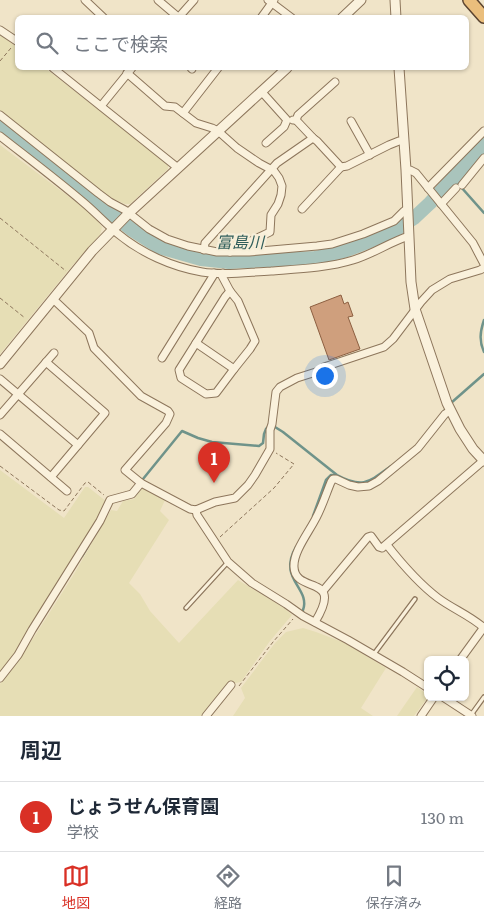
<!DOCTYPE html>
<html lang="ja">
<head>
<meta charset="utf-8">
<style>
  body { margin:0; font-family:Literata,"Noto Sans JP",serif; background:#f6f6f7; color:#1f2937 }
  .controls { position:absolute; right:15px; bottom:15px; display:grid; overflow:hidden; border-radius:8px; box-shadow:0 1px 4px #0004 }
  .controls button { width:45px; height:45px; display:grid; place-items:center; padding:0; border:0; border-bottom:1px solid #e0e1e3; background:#fff; color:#1f2937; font:25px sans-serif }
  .you { position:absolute; left:324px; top:375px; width:18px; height:18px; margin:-12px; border:4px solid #fff; border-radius:50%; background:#1a73e8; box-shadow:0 0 0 8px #1a73e833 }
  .badge { display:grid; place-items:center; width:32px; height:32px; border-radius:50%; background:#d93025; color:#fff; font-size:16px; font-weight:700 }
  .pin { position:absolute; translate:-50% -41px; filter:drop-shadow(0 1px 2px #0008) }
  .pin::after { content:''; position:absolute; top:26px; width:18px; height:15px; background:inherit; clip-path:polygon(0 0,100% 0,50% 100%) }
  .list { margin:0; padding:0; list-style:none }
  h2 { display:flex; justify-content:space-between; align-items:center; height:65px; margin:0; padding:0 20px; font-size:21px }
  h2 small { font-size:16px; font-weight:400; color:#747a83 }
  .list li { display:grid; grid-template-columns:32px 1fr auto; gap:15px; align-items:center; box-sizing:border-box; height:70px; padding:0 20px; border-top:1px solid #e0e1e3 }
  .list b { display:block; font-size:19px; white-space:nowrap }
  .list p { margin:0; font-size:16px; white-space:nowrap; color:#747a83 }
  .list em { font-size:16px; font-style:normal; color:#747a83 }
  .icon { flex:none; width:28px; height:28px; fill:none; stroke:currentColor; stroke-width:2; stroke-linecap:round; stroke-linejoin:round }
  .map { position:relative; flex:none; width:484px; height:716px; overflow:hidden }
  .search { position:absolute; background:#fff; box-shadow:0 1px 4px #0004; left:15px; right:15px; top:15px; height:55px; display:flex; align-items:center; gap:12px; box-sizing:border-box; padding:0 18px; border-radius:8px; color:#747a83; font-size:19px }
  .sheet { height:135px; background:#fff }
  nav { display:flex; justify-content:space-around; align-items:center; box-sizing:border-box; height:70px; border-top:1px solid #e0e1e3; background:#fff; font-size:14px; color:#747a83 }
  nav a { display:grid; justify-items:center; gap:2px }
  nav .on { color:#d93025 }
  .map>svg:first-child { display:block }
  .farmland { fill:#e6deb5 }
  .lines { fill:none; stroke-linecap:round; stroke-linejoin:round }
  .stream { stroke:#6f938a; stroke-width:2.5 }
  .river { stroke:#a9c4bc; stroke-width:14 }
  .building { fill:#cf9f7d; stroke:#8d5f41 }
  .service-casing { stroke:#8d765c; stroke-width:5.5 }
  .minor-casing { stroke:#8d765c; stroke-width:9 }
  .tertiary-casing { stroke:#8d765c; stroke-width:11 }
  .trunk-casing { stroke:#5b4430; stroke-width:14 }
  .path { stroke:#8d765c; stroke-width:1; stroke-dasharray:4 2.5; stroke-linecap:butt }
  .service { stroke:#faf1dc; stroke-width:3 }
  .minor { stroke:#faf1dc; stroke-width:7 }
  .tertiary { stroke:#faf1dc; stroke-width:9 }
  .trunk { stroke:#eabe7c; stroke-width:11 }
  .labels { text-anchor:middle; stroke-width:4.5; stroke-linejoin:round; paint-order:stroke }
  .water-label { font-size:16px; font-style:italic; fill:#2f5d5a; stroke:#f7eed8 }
</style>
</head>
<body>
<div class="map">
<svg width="484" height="716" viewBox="0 0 484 716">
  <rect width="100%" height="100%" fill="#f0e4c8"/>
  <g class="farmland">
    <polygon points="0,35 17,47 18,68 45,68 168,164 168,169 130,204 125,204 109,197 0,111"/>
    <polygon points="0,145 88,211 96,219 102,227 100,235 72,266 0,354"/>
    <polygon points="0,470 64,518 85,487 88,487 107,502 83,546 17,652 0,674"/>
    <polygon points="142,488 165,500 160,511 169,520 129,583 140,594 150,611 179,643 238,580 284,608 292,615 270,641 241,682 230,684 214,699 201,716 0,716 0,684 11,671 36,634 74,574 111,510 117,511 123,501 134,499"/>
    <polygon points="303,628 316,632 345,643 386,668 361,708 373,716 233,716 245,698 241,688 275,643 286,632"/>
    <polygon points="417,687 428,695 428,697 414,716 397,716"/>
  </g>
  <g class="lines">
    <g class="stream">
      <polyline points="453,178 484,213"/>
      <path d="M484 320C480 332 479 341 484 352"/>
      <polyline points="443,412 451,403 484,374"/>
      <path d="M143 479 182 431 198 438 212 442 259 446 263 443 264 434 266 429 268 427H275L283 432 337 475C363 489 369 482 391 466"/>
      <polyline points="313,516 326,480 331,475 335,475"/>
      <path d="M296 547C277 579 311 588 303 610"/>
      <polyline points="82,556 88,546"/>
    </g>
    <polyline class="river" points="0,125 131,229 159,247 201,259 229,262 315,258 344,251 391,233 414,218 430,203 484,145"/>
  </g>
  <polygon class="building" points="341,295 344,304 348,302 353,316 348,317 360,349 329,360 310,307"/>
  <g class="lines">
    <g class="service-casing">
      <g id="service">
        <polyline points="186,608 228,562"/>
        <polyline points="374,654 415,599"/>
        <polyline points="471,715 484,697"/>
      </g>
    </g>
    <g class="minor-casing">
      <g id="minor">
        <polyline points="85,0 104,18"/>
        <polyline points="158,0 178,17"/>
        <polyline points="268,0 292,18"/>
        <polyline points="178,18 194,0"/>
        <polyline points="261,18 274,0"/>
        <polyline points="0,30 18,42"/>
        <polyline points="53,68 178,168"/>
        <polyline points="191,68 192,69"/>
        <polyline points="127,73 165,106 175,107 196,123 212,128 218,131 237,148 259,163 274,171 279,178 282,186 281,195 278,204 271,215 270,232 232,250 230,252"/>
        <polyline points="261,91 287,120 284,127 266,143"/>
        <polyline points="101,106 132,68"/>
        <polyline points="183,113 218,68"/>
        <polyline points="0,115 98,193 110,202 125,210 149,229 167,239 188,246 217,252 249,252 317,246 332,244 363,234 394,221 404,211 408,208"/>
        <polyline points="293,120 296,120 298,115 335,82"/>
        <polyline points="296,120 313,138 317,141 341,167 347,166 389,145 399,141 404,141"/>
        <polyline points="351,121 370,155"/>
        <path d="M0 136C28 158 56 179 83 202 95 212 105 223 117 233 141 253 172 267 202 272 224 276 248 272 271 271 298 269 327 268 353 260 373 254 390 242 409 236"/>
        <polyline points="406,170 410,170 416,173 473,243 484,264"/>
        <polyline points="462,185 484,158"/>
        <polyline points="428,188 484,131"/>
        <polyline points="441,204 456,188"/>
        <polyline points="302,209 341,167"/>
        <polyline points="204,250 205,243 277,163 313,138"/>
        <polyline points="230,291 225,297 179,370 181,378 206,394 216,393 234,369"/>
        <polyline points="53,299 89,333 94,348 141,396 168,411 170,414 166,423 125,470 141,483 190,509 196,510 215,502 235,498 248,485 255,475 270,449 270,430 272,424 276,392 280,387 297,378 319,371 324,367 384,347 393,339 421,302 432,290 450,279 480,270 484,268"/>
        <polyline points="196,343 234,369 250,349 255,341 238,301 230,291 222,276 223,273"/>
        <polyline points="162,358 213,276 214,273"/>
        <polyline points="46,362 105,413 51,477"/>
        <polyline points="0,379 78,445"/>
        <polyline points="0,415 54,353"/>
        <polyline points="0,434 67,491"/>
        <polyline points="196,510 197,515 228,562 252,583 286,604 303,616 348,640 403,672 428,688"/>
        <path d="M387 545C402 564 418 583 438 598 453 609 471 616 484 628"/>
        <polyline points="323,591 368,537 371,536 379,547 382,548 483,461"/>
        <path d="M315 622C345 573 295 595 294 567 293 552 309 532 316 518 322 507 326 494 331 482L333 479H336L349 485 358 487 369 486 378 481 418 448 445 414 450 411"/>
        <polyline points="460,660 484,627"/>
        <polyline points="0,678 18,655 32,630 100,521 110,500 132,494 141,483"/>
        <polyline points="443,697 472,716"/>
        <polyline points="206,716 231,685"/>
        <polyline points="421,716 434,697"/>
      </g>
    </g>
    <g class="tertiary-casing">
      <g id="tertiary">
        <polyline points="395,0 396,18"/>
        <polyline points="342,18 361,0"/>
        <polyline points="399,68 406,170 411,282 415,309 447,403 460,429 473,449 484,461"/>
        <polyline points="0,364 92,251 129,213 287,68"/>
      </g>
    </g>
    <g class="trunk-casing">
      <polyline id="trunk" points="469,0 484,17"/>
    </g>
    <g class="path">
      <polyline points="0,61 11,48"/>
      <polyline points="0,218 66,271"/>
      <polyline points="0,298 25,318"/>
      <polyline points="0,466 59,510 64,511 85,483 88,482 104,495"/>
      <polyline points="220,537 274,488 294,464 276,453"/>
      <polyline points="239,686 273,642 293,619"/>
    </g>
    <use href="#service" class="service"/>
    <use href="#minor" class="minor"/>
    <use href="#tertiary" class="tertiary"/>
    <use href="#trunk" class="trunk"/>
  </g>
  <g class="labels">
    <g class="water-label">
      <text x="240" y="248">富島川</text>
    </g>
  </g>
</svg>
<div class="controls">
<button><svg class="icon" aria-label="locate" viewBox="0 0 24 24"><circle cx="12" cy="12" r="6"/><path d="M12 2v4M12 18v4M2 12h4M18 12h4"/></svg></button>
</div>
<div class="you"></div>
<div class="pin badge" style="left:214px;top:483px">1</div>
<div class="search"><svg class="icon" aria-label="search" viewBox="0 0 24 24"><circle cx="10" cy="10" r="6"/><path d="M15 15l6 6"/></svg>ここで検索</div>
</div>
<section class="sheet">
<h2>周辺<small></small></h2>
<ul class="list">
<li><span class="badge">1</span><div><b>じょうせん保育園</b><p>学校</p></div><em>130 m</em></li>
</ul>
</section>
<nav>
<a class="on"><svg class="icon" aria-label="map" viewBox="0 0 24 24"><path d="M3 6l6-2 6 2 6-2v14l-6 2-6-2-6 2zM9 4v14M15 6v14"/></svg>地図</a>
<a><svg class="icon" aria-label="directions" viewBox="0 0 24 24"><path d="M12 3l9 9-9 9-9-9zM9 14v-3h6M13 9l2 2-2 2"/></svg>経路</a>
<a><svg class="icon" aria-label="saved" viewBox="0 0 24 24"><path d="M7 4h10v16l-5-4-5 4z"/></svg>保存済み</a>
</nav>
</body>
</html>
